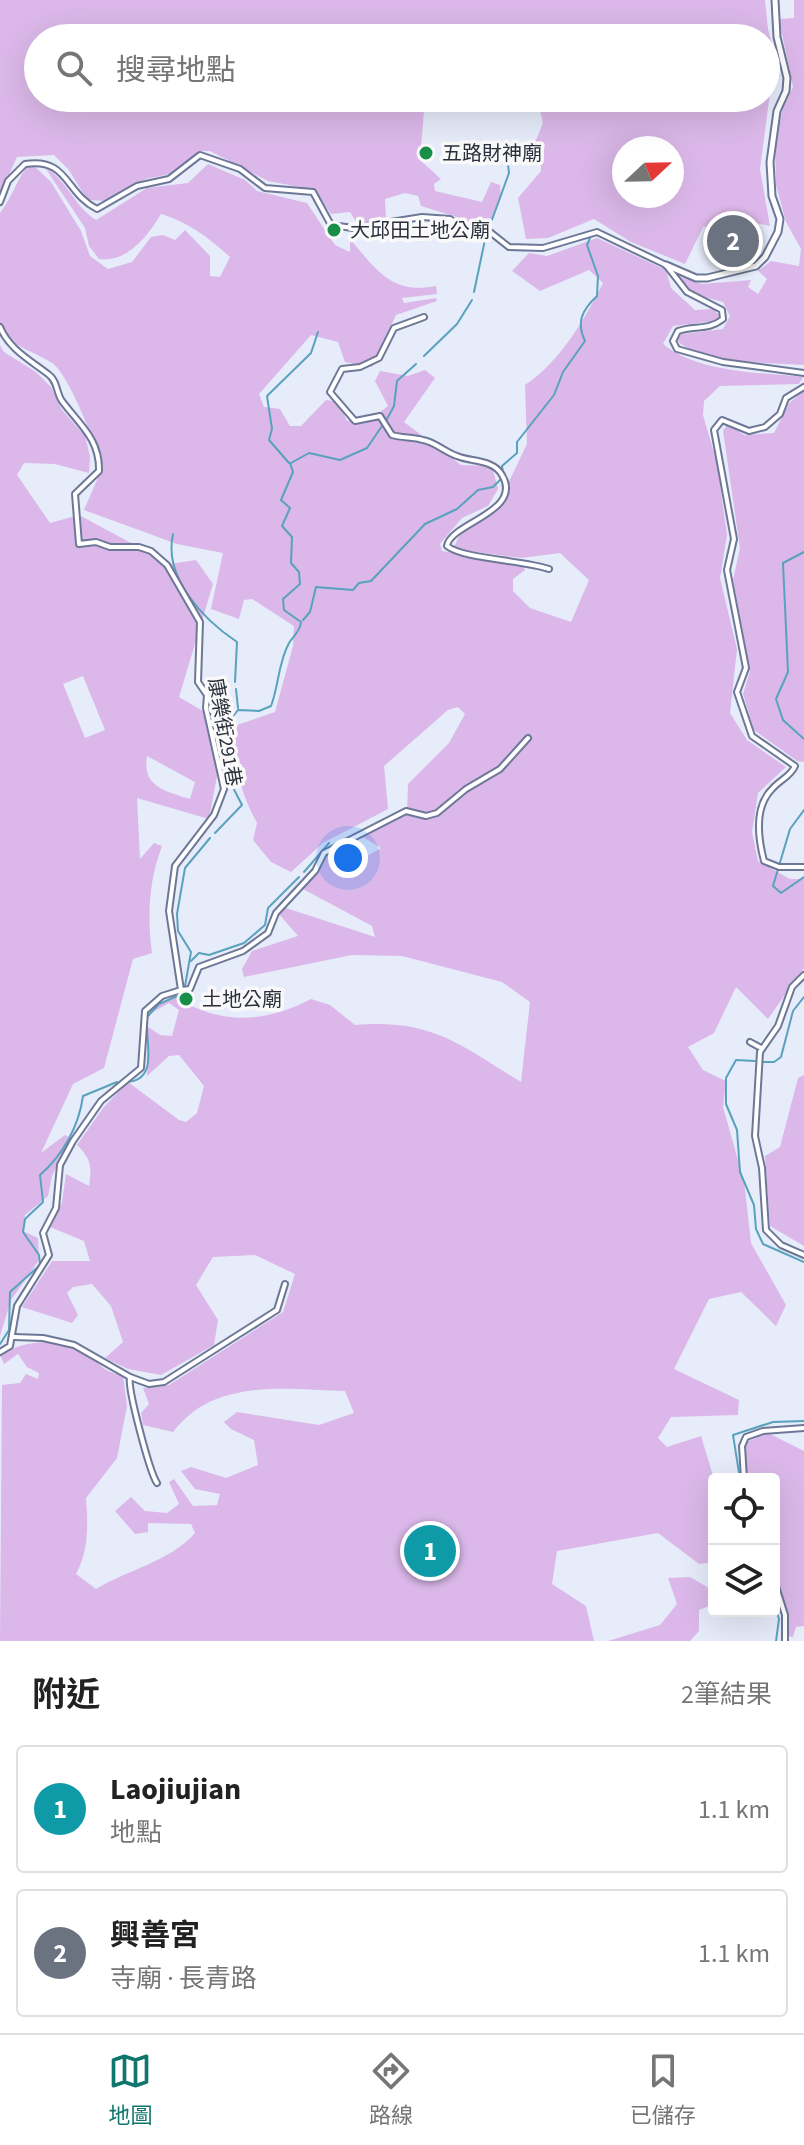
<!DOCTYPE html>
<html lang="zh-TW">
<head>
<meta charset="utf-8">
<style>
  body { margin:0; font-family:"Source Sans 3","Noto Sans TC",sans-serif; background:#f6f6f6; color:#222 }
  .controls { position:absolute; right:24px; bottom:24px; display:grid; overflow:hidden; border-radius:8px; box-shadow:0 8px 32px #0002 }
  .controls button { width:72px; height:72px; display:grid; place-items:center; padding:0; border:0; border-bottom:2px solid #e0e0e0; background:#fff; color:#222; font:40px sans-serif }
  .compass { position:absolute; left:612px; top:136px; width:72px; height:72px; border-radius:50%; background:#fff; box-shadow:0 8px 32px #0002; rotate:68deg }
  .you { position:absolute; left:348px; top:858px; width:28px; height:28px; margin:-20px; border:6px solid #fff; border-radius:50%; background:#1a73e8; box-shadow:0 0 0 12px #1a73e833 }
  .badge { display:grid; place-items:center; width:52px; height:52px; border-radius:50%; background:#0f766e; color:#fff; font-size:26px; font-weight:700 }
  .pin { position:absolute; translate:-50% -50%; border:4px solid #fff; box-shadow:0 2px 8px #0006 }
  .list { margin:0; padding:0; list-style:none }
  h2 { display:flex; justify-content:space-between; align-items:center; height:104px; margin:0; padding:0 32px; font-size:34px }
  h2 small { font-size:26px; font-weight:400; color:#767676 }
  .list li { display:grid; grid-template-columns:52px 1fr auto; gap:24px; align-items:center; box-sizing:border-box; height:128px; margin:0 16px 16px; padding:0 16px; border:2px solid #e0e0e0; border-radius:8px }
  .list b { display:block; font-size:30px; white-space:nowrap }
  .list p { margin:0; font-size:26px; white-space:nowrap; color:#767676 }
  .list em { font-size:26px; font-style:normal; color:#767676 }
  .icon { flex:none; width:44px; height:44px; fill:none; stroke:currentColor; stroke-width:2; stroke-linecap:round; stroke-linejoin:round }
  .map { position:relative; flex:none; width:804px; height:1641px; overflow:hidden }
  .search { position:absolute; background:#fff; box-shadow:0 8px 32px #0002; left:24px; right:24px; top:24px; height:88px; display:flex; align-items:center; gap:20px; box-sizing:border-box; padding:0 28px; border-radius:44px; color:#767676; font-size:30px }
  .sheet { height:392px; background:#fff }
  nav { display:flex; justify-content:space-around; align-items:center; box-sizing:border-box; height:112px; border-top:2px solid #e0e0e0; background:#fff; font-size:22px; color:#767676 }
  nav a { display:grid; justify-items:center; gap:4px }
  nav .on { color:#0f766e }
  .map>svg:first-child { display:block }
  .green { fill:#dbb8e9; fill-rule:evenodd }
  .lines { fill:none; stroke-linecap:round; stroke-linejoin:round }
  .stream { stroke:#59a2bd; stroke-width:2 }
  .minor-casing { stroke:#6d7897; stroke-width:8 }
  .tertiary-casing { stroke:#6d7897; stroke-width:9 }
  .minor { stroke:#fff; stroke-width:4 }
  .tertiary { stroke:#fff; stroke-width:5 }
  .poi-dot { fill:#188e48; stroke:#f9f9f9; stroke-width:3 }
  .labels { text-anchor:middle; stroke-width:7; stroke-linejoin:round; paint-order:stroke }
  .poi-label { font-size:20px; fill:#2b2f3c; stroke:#f9f9f9; text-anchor:start }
  .street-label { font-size:20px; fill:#2b2f3c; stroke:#f9f9f9 }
</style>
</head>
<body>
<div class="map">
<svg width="804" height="1641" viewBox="0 0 804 1641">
  <rect width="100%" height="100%" fill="#e6ecfa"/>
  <g class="green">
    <path d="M0 0H765L768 29 780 76 770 93 760 169 770 226 746 221 703 227 685 264 631 242 594 219 548 238 526 239 518 198 541 171V160L532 150 543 123 537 98H766V38H38V98H425L420 160 441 179 434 184 435 191 482 202 491 182 500 185 501 198 489 225 471 228 457 217 421 206 418 196 405 193 385 199 386 219 357 223 350 212 331 214 314 190 268 181 210 151H200L187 166 170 174 146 179 107 201 87 200 69 170 54 155 17 157 0 194ZM624 148H672V196H624Z"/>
    <path d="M794 0H804V365C774 363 695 363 676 339L682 334 723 329 730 316 723 302 693 294 677 276 702 284 751 280 748 287 758 294 767 279 758 271 771 261 799 266 801 249 786 222 776 185 775 144 783 108 793 87 779 19 794 18Z"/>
    <path d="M31 163 51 182 81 231 90 256 108 269 132 262 151 237 163 235 175 240 185 230 210 256V276L220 277 230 257C209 238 188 222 161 214 148 236 127 263 99 259L89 246 85 228 44 166C67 180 74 206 96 220L147 188 188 183 208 164 245 180 257 191 307 203 335 245 350 252V239C376 269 391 295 436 286L437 294 402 298 404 303 436 298 437 301 396 315 372 367 345 362 338 342 311 335 259 394 264 407 280 409 290 426H301L326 400 338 402 347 421 376 415 388 406 375 381 380 371 408 376 425 370 435 378 404 422 461 465 492 466 498 489 488 506 462 518 440 544 442 551 523 565 525 570 513 579V591L530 608 571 622 589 580 560 553 522 558 453 549 461 532 496 509 527 444 525 385C560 362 584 320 603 283L589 270 540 291 512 271 529 253 547 256 597 238 666 270 671 288 695 310 714 309 719 316 717 321 673 326 663 344C698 373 759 372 803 377L799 384 720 386 704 401 703 415 717 463 727 535 720 578 737 649 730 713 747 740 786 767 758 793 752 832 758 861 790 879H804V968L768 1019 736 987 714 1033 688 1047 703 1070 726 1081 723 1107 744 1181 751 1243 786 1305 776 1326 741 1292 709 1299 674 1369 739 1400 738 1415 671 1417 658 1438 667 1447 701 1436 714 1479V1562L699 1564 658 1533 557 1551 552 1584 586 1606 594 1641H0L2 1385 20 1383 26 1374 38 1379 39 1373 27 1367 18 1354 4 1364 0 1355C23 1340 62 1336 86 1353 104 1365 97 1369 123 1376L127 1406 117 1458 86 1498C88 1525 89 1550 76 1574L96 1589C129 1569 169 1562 195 1533L191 1524 148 1523V1532L135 1534 115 1511 131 1497 145 1511 167 1513 179 1504 169 1482 174 1479 193 1506 217 1505 220 1494 195 1489 181 1471 191 1467 226 1478 258 1465 254 1440 231 1429 224 1422 237 1412 319 1425 354 1413 345 1391C284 1389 214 1378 173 1432L143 1425 141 1413 149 1404 143 1388 169 1385 283 1312 295 1274 255 1255 213 1257 196 1285 218 1320 214 1345 161 1375 128 1369 105 1358 123 1342 111 1306 92 1284 73 1287 67 1293 78 1315 72 1323 22 1307 52 1261H90L84 1241 50 1227 62 1202 66 1174 89 1186C92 1166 91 1159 77 1145L103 1108 128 1082 179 1120 186 1122 197 1113 204 1086 179 1055 169 1056 147 1076 148 1027 160 1035 172 1036 179 1010 169 1003 153 1012 155 1007 173 996C220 1025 263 1024 311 999L330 1005 355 1025C433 1019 458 1044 521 1082L530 1002 502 982 402 956 352 955 244 977 242 969 252 951 298 936 279 914 283 907 375 937 372 926 301 888 329 851 342 845 340 859 355 863 381 848 361 836 407 813 408 784 449 743 465 714 458 707 448 710 384 766 388 809 323 843 291 872 271 862 253 840 257 823C239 790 234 764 234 726L275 712 293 646 294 626 252 599 244 600 239 619 211 609 223 553 177 544 84 510 103 466C95 444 69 374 52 363 32 350 15 349 0 328V213C13 197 16 178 31 163Z"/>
    <path d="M0 345 4 352 36 372 51 387 62 410 85 436 90 456 89 473 55 464 24 463 17 475 50 523 79 515 170 564 196 560 213 584 179 697 208 714 220 760 209 819 137 798 140 859 154 843 162 846C149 880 147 916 152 953L133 959 104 1068 73 1084 41 1153 65 1135 70 1138 52 1176 48 1196 25 1215 23 1231 38 1238 39 1260 11 1300 0 1336ZM83 676 105 730 85 738 63 684ZM147 756 195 782 190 799C165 791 142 787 147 756Z"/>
    <polygon points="804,391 804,762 797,761 754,730 743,694 750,671 733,580 740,548 723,431 728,424 744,435 774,433 789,403"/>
    <polygon points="804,1075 804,1246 770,1226 765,1156 780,1147 798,1078"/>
    <polygon points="768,1433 804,1451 804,1626 796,1627 793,1637 788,1636 788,1614 774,1572 774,1479 748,1479 744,1443"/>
    <polygon points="690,1577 714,1591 714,1604 699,1610 699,1631 690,1641 608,1641 660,1625 677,1604 668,1578"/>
  </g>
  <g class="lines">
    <g class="stream">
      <polyline points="506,153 507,158"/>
      <polyline points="489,228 509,173 508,165"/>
      <polyline points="474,292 486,235"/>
      <polyline points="424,356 457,324 472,300"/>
      <polyline points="387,419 394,406 397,381 416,364"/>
      <polyline points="289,463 269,440 272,429 267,396 311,353 318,332"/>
      <polyline points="291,463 309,453 340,460 367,448 382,426"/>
      <path d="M503 473 502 466 517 453V442L554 395 563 372 585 341C576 322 582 310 597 296L598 276 587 245 590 238"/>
      <path d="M173 534C163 578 204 620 237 642L235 682"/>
      <polyline points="804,552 783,563 788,672 776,699 783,720 804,739"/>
      <polyline points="303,620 310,612 316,587 353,590 359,583 371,581 425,524 457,509 478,490 493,487 501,479"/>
      <polyline points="236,689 238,708"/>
      <polyline points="804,810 790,829 773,886 781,893 804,877"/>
      <path d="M215 833 242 805 226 774 223 729 238 710 259 711 271 706C279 685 278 663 289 643 294 635 300 632 301 622L284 610 283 599 300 584 299 572 291 563 292 537 282 526 290 508 281 500 293 472 290 463"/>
      <polyline points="304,872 329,843"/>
      <polyline points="191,961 199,953 209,955 244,943 265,925 268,908 299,877"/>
      <polyline points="185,986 191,952 178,931 177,914 185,868 210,838"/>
      <polyline points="755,1061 736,1060 726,1078 726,1104 737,1130 740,1172 754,1205 756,1229 763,1244 804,1262"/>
      <polyline points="763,1062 774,1062 781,1057 793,1011 804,997"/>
      <path d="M126 1082C161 1081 144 1038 147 1017L159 1004 182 994"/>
      <path d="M0 1344 9 1330 10 1292 40 1265 39 1255 23 1232 25 1219 43 1202 40 1175C63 1155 79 1126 83 1096L117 1082"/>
      <polyline points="740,1479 733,1435 773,1422 804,1421"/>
      <polyline points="774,1604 779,1619 776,1641"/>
    </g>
    <g class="minor-casing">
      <g id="minor">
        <path d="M0 202 8 181 25 164C68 157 65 193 97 209L137 186 169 179 200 155 240 169 265 188 313 192 331 225 353 228 422 217 450 219 469 232H490L509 247 543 248 597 232 666 265 687 292 722 310 723 319C708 331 694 325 678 331L673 341 677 349 723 362 804 373"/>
        <path d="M424 317 394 328 379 358 360 367 342 369 330 392 355 421 380 416 392 435C402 438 413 437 423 440 435 442 445 452 457 456 471 462 493 459 502 475 524 512 450 523 447 546 463 559 524 560 549 569"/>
        <path d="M0 327C9 349 30 360 48 374 58 381 56 393 62 401 79 424 100 439 99 471L75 494 79 544 96 542 110 547H139L151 551 167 565 200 622 198 682 207 695 206 708 224 789 214 815 175 866 169 911 181 990 162 996 145 1011 141 1068 101 1101 73 1141 60 1165 56 1208 43 1233 49 1255 17 1306 10 1346 0 1352"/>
        <path d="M804 387 786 398 780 414 765 427 749 431 722 420 714 430 734 539 727 570 746 668 737 692 752 736 795 766C791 776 780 780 773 788 754 806 758 838 764 861L779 867H804"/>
        <polyline points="804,975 792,987 778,1026 760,1052 755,1136 762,1168 766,1230 781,1245 804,1255"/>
        <polyline points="181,990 190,989 199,967 243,951 268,933 276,913 315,871 324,853 406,811 426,816 437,813 466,789 500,769 528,738"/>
        <polyline points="750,1042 761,1048"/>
        <polyline points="14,1337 43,1338 74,1345 130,1377 149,1384 164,1382 277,1310 285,1284"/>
        <path d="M130 1377C127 1388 150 1473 157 1483"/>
        <polyline points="744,1479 742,1446 746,1437 763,1431 804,1428"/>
        <polyline points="774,1580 785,1615 785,1641"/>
      </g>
    </g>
    <g class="tertiary-casing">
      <polyline id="tertiary" points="666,265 696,278 707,278 756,266 765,257 778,232 780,219 772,196 770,162 777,111 786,91 787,78 777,37 775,0"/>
    </g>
    <use href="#minor" class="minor"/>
    <use href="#tertiary" class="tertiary"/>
  </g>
  <g class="poi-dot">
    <circle cx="426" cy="153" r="8"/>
    <circle cx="334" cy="230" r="8"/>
    <circle cx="186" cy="999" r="8"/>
  </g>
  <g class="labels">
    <g class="poi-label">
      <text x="442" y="160">五路財神廟</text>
      <text x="350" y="237">大邱田土地公廟</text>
      <text x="202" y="1006">土地公廟</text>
    </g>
    <g class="street-label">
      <text transform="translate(225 732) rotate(80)" y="7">康樂街291巷</text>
    </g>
  </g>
</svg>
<div class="controls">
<button><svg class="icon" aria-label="locate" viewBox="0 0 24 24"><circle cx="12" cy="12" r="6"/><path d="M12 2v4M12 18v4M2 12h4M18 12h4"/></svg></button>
<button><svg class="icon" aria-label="layers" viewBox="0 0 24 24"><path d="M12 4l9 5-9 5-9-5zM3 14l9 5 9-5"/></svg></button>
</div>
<svg class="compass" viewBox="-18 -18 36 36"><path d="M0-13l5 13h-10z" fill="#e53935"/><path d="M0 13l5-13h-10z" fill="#767676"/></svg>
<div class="you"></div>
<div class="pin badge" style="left:430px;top:1551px;background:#0f9aa8">1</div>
<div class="pin badge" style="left:733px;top:241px;background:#6b7280">2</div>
<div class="search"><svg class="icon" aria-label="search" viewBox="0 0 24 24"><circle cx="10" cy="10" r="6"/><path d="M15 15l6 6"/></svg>搜尋地點</div>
</div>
<section class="sheet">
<h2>附近<small>2筆結果</small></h2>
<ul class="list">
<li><span class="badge" style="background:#0f9aa8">1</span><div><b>Laojiujian</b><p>地點</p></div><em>1.1 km</em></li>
<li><span class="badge" style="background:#6b7280">2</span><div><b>興善宮</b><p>寺廟 · 長青路</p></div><em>1.1 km</em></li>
</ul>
</section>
<nav>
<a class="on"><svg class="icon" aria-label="map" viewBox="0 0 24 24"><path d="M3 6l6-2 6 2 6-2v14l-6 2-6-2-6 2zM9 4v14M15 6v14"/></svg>地圖</a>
<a><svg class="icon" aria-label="directions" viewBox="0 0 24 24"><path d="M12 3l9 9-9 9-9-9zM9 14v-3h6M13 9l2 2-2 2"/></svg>路線</a>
<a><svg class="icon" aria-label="saved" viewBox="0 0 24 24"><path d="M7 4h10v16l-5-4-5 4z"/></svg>已儲存</a>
</nav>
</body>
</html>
